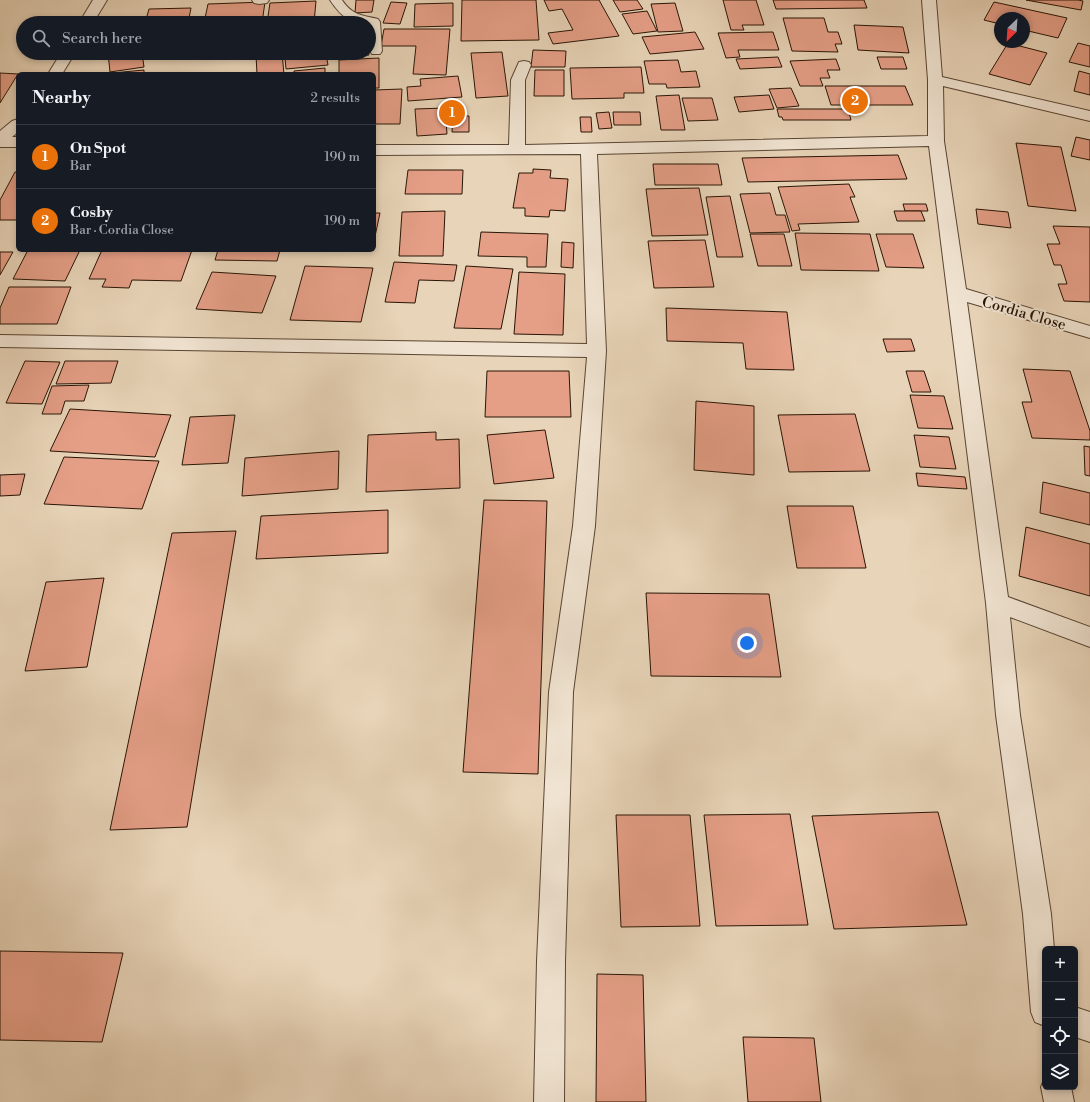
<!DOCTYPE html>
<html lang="en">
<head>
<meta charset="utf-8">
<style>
  body { margin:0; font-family:"Libre Bodoni",serif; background:#20242c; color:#f1f3f6 }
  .controls { position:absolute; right:12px; bottom:12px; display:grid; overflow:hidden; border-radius:6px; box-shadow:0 2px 6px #0003 }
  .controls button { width:36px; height:36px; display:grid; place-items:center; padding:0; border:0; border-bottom:1px solid #363941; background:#171b24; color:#f1f3f6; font:20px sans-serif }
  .compass { position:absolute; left:994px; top:12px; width:36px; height:36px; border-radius:50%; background:#171b24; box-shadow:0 2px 6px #0003; rotate:205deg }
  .you { position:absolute; left:747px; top:643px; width:14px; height:14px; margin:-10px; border:3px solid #fff; border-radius:50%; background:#1a73e8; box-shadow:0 0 0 6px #1a73e833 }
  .badge { display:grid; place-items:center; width:26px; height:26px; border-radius:50%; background:#c59692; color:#fff; font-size:13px; font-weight:700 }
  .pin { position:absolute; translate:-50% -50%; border:2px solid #fff; box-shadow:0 1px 4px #0006 }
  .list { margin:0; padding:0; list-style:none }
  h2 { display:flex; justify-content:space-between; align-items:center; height:52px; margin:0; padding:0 16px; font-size:17px }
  h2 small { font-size:13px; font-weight:400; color:#9ea1a6 }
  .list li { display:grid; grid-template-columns:26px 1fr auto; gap:12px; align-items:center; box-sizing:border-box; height:64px; padding:0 16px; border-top:1px solid #363941 }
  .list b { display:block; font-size:15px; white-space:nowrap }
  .list p { margin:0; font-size:13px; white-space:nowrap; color:#9ea1a6 }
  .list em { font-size:13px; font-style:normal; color:#9ea1a6 }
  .icon { flex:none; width:22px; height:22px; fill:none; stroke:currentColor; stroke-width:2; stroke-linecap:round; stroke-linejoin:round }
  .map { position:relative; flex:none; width:1090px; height:1102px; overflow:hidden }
  .search { position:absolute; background:#171b24; box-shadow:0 2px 6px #0003; left:16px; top:16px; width:360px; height:44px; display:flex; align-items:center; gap:10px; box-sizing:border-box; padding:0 14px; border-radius:22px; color:#9ea1a6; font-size:15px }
  .panel { position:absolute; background:#171b24; box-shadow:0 2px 6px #0003; left:16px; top:72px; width:360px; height:180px; border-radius:6px }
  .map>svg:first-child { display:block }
  .building { fill:#e59f87; stroke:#291505 }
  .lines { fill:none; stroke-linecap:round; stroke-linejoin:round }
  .service-casing { stroke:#594532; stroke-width:2 }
  .minor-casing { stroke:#594532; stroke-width:2 }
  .tertiary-casing { stroke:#594532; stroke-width:2 }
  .service { fill:#f0e3d1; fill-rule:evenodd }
  .minor { fill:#f0e3d1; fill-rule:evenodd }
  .tertiary { fill:#f0e3d1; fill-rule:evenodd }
  .labels { text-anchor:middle; stroke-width:4; stroke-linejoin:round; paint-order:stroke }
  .street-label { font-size:15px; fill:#291505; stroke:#f0e3d1 }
</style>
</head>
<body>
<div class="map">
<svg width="1090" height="1102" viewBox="0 0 1090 1102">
  <rect width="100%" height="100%" fill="#e8d4b8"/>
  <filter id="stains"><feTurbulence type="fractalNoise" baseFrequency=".005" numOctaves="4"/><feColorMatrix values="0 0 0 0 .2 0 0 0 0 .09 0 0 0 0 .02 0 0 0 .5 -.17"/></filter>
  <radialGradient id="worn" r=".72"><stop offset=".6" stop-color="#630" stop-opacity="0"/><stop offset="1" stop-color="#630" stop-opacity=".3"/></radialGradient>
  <g class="building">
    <polygon points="356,0 374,0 372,12 355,13"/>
    <polygon points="462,0 536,0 539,40 461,41"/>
    <polygon points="544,0 599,0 619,36 553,44 548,33 573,30 562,9 549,11"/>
    <polygon points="613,0 637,0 643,9 620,12"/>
    <polygon points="723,0 756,0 764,25 742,25 744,30 731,30"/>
    <polygon points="773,0 864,0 867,8 776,9"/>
    <polygon points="1026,0 1078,0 1083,1 1081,10"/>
    <polygon points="316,1 314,23 267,23 270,3"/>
    <polygon points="265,2 262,23 204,23 208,4"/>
    <polygon points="391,2 407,3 400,24 383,23"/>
    <polygon points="994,2 1067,18 1058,38 1024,30 1024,18 1000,18 1000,24 984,20"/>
    <polygon points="453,3 453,26 414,27 415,4"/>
    <polygon points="675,3 683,31 658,32 651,4"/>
    <polygon points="191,8 188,23 145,23 149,9"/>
    <polygon points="647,11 657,31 633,34 622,14"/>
    <polygon points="783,18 824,18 828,32 838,32 842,44 835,44 838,52 792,51"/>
    <polygon points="854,25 903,27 909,53 858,50"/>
    <polygon points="384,29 450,29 446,75 413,74 416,46 381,46"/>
    <polygon points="695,32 704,49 650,54 642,37"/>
    <polygon points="773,32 779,50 738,50 740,57 726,58 718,33"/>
    <polygon points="1008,43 1047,53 1030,85 989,74"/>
    <polygon points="1078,43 1090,46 1090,67 1069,62"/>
    <polygon points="533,50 566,51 565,67 531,67"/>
    <polygon points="502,52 508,96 476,98 471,53"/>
    <polygon points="108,53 142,53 144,67 110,72"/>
    <polygon points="282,53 284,74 257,74 256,55"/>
    <polygon points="344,53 368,53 369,55 344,57"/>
    <polygon points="326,54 328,65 286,69 285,58"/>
    <polygon points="778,57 782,67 740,69 736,59"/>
    <polygon points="877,57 903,57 907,69 881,69"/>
    <polygon points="379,58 379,88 374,88 374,74 339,74 339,60"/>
    <polygon points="836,59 840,70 827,70 830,78 820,78 823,86 800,86 790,61"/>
    <polygon points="678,60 681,72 696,71 700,87 667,88 666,84 649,84 644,61"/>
    <polygon points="641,67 644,93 624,93 624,98 572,99 570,68"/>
    <polygon points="325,68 325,74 294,74 294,71"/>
    <polygon points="144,70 144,74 112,74 112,73"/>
    <polygon points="535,70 564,70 564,96 534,96"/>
    <polygon points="1079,71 1090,74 1090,95 1074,91"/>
    <polygon points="0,73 18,74 0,103"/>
    <polygon points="458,76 462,97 408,101 407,87 421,86 420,79"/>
    <polygon points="825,86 905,86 913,105 831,105"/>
    <polygon points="791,88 799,106 777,108 769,89"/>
    <polygon points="402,89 400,124 374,124 374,90"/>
    <polygon points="679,95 685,130 661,130 656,96"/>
    <polygon points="769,95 774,109 739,112 734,97"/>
    <polygon points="682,98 712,98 718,120 688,121"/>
    <polygon points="445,108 447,134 417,136 415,109"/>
    <polygon points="777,109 848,109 851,120 783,120 782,117 779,117"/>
    <polygon points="609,112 612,128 599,129 596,113"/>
    <polygon points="613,112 640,112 641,125 614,125"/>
    <polygon points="453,116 469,116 469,132 452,132"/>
    <polygon points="580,117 591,117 592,132 581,132"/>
    <polygon points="1076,137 1090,140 1090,160 1071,156"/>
    <polygon points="1016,143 1061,147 1076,211 1028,206"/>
    <polygon points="898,155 907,179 748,182 742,158"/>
    <polygon points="653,164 718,164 722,185 655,185"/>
    <polygon points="533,169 551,170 550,178 568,179 565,211 550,210 549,217 525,216 525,208 513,208 519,173 533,173"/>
    <polygon points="408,170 463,170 462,194 405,194"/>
    <polygon points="15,172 18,172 18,220 0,220 0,200"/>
    <polygon points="849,184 855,197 850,197 859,222 798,224 800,230 792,231 778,187"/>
    <polygon points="699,188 708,235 652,236 646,189"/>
    <polygon points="770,193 776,215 785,215 790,232 750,233 740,194"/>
    <polygon points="730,196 743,257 717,257 706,197"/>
    <polygon points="903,204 926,204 928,211 905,211"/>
    <polygon points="976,209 1008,212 1011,228 978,224"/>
    <polygon points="445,211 443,256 399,256 402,212"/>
    <polygon points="894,211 921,211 925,221 897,221"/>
    <polygon points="374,213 380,213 374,241"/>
    <polygon points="1053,226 1090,227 1090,302 1064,301 1058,284 1067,284 1061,265 1054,265 1047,244 1060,244"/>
    <polygon points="481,232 548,234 546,267 527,267 527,257 478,256"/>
    <polygon points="795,233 870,234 879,271 801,270"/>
    <polygon points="750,234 784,234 792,266 758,266"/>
    <polygon points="876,234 913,234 924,268 886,267"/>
    <polygon points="705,240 714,287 654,288 648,241"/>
    <polygon points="562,242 574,243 573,268 561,267"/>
    <polygon points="28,250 80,250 65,281 13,279"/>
    <polygon points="102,250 192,250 181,281 132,280 129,288 102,287 106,279 89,279"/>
    <polygon points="218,250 280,250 277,261 215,260"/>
    <polygon points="0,252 13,252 0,275"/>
    <polygon points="394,262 457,265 454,281 419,280 415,303 385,302"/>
    <polygon points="305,266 373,268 361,322 290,320"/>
    <polygon points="466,266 513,269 501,329 454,328"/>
    <polygon points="212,272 276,276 262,313 196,309"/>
    <polygon points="519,272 565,274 563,335 514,334"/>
    <polygon points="9,287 71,287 57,324 0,324 0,308"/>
    <polygon points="666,308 787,312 794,370 746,369 743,343 667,341"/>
    <polygon points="883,339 911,339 915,351 887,352"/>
    <polygon points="25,361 60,362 42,404 6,403"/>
    <polygon points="65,361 118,361 111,383 56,384"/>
    <polygon points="1023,369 1070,371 1090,431 1090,440 1032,438 1022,402 1032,402"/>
    <polygon points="487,371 569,371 571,417 485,417"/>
    <polygon points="906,371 924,371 931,392 912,392"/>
    <polygon points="89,385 84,401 65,401 61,414 42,414 52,386"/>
    <polygon points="910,395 944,396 953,429 918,428"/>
    <polygon points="696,401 754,406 754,475 694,470"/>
    <polygon points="70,409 171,415 155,457 50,451"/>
    <polygon points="855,414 870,471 789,472 778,415"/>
    <polygon points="235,415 228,463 182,465 190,417"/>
    <polygon points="545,430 554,478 494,484 487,435"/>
    <polygon points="436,432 436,440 459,439 460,488 366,492 368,435"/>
    <polygon points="914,435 949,437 956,469 920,467"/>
    <polygon points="1084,446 1090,447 1090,476 1085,475"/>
    <polygon points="339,451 338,489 242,496 245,458"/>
    <polygon points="64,457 159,461 142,509 44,504"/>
    <polygon points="916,473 965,477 967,489 918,486"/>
    <polygon points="25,474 20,495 0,496 0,475"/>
    <polygon points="1043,482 1090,493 1090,525 1040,513"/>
    <polygon points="484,500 547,501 538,774 463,772"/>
    <polygon points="787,506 853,506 866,568 797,568"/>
    <polygon points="388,510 388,553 256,559 261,516"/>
    <polygon points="1026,527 1090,544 1090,596 1019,576"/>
    <polygon points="236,531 187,827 110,830 172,533"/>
    <polygon points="104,578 87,667 25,671 46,582"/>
    <polygon points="646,593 769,594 781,677 651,676"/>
    <polygon points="938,812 967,925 834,929 812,816"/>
    <polygon points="790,814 808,925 716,926 704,815"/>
    <polygon points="616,815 690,815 700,926 621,927"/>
    <polygon points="0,951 123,953 102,1042 0,1040"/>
    <polygon points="597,974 643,975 646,1102 596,1102"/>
    <polygon points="743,1037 814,1038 821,1102 748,1102"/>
  </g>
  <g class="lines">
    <g class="service-casing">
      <path id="service" d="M330 0H342C352 15 361 15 378 19L380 22 382 51 380 54H372L370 51 369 23C348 23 341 16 330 0Z"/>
    </g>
    <g class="minor-casing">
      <g id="minor">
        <polygon points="252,0 269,0 267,3 259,4 254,3"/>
        <polygon points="922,0 936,0 942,77 1090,111 1090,121 943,86 944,141 966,289 1090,326 1090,338 967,302 1008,597 1090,627 1090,647 1010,617 1020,715 1051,914 1054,949 1045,949 1045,1026 1035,1022 1031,1012 1023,914 996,715 986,603 929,146 597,154 606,351 595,526 573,692 565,961 564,1102 534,1102 537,961 549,692 573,526 587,357 0,347 0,335 587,344 581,154 374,155 374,145 509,145 511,80 519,62 524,61 529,62 531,65 525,80 525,145 928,136 928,80"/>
        <rect x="0" y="137" width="18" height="10"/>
        <polygon points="1075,1007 1090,1012 1090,1042 1075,1037"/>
        <polygon points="1045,1077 1045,1087 1071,1087 1074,1102 1044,1102 1041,1087"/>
      </g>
    </g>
    <g class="tertiary-casing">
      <g id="tertiary">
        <polygon points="93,0 107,0 93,23 79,23"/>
        <polygon points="61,53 75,53 62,74 48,74"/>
        <polygon points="18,119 18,132 6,142 0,144 0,131 12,121"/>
      </g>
    </g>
    <use href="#service" class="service"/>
    <use href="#minor" class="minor"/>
    <use href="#tertiary" class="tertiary"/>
  </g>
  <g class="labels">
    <g class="street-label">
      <text transform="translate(1024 313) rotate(16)" y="5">Cordia Close</text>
    </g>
  </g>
  <rect width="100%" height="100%" filter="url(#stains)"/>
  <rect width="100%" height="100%" fill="url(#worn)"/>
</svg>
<div class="controls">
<button>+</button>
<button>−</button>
<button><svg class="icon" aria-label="locate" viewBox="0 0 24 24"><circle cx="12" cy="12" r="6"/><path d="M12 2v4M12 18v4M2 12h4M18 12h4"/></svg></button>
<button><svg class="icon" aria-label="layers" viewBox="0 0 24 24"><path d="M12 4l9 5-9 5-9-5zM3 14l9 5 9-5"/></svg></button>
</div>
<svg class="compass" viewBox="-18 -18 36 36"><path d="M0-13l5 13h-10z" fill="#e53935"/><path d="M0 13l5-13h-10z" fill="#9ea1a6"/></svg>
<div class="you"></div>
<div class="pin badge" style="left:452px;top:113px;background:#e8710a">1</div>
<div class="pin badge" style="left:855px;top:101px;background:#e8710a">2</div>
<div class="search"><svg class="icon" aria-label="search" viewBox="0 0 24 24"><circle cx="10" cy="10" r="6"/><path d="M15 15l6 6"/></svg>Search here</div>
<section class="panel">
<h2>Nearby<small>2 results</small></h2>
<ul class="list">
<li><span class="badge" style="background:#e8710a">1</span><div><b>On Spot</b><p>Bar</p></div><em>190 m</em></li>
<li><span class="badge" style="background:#e8710a">2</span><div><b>Cosby</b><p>Bar · Cordia Close</p></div><em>190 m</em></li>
</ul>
</section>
</div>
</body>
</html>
